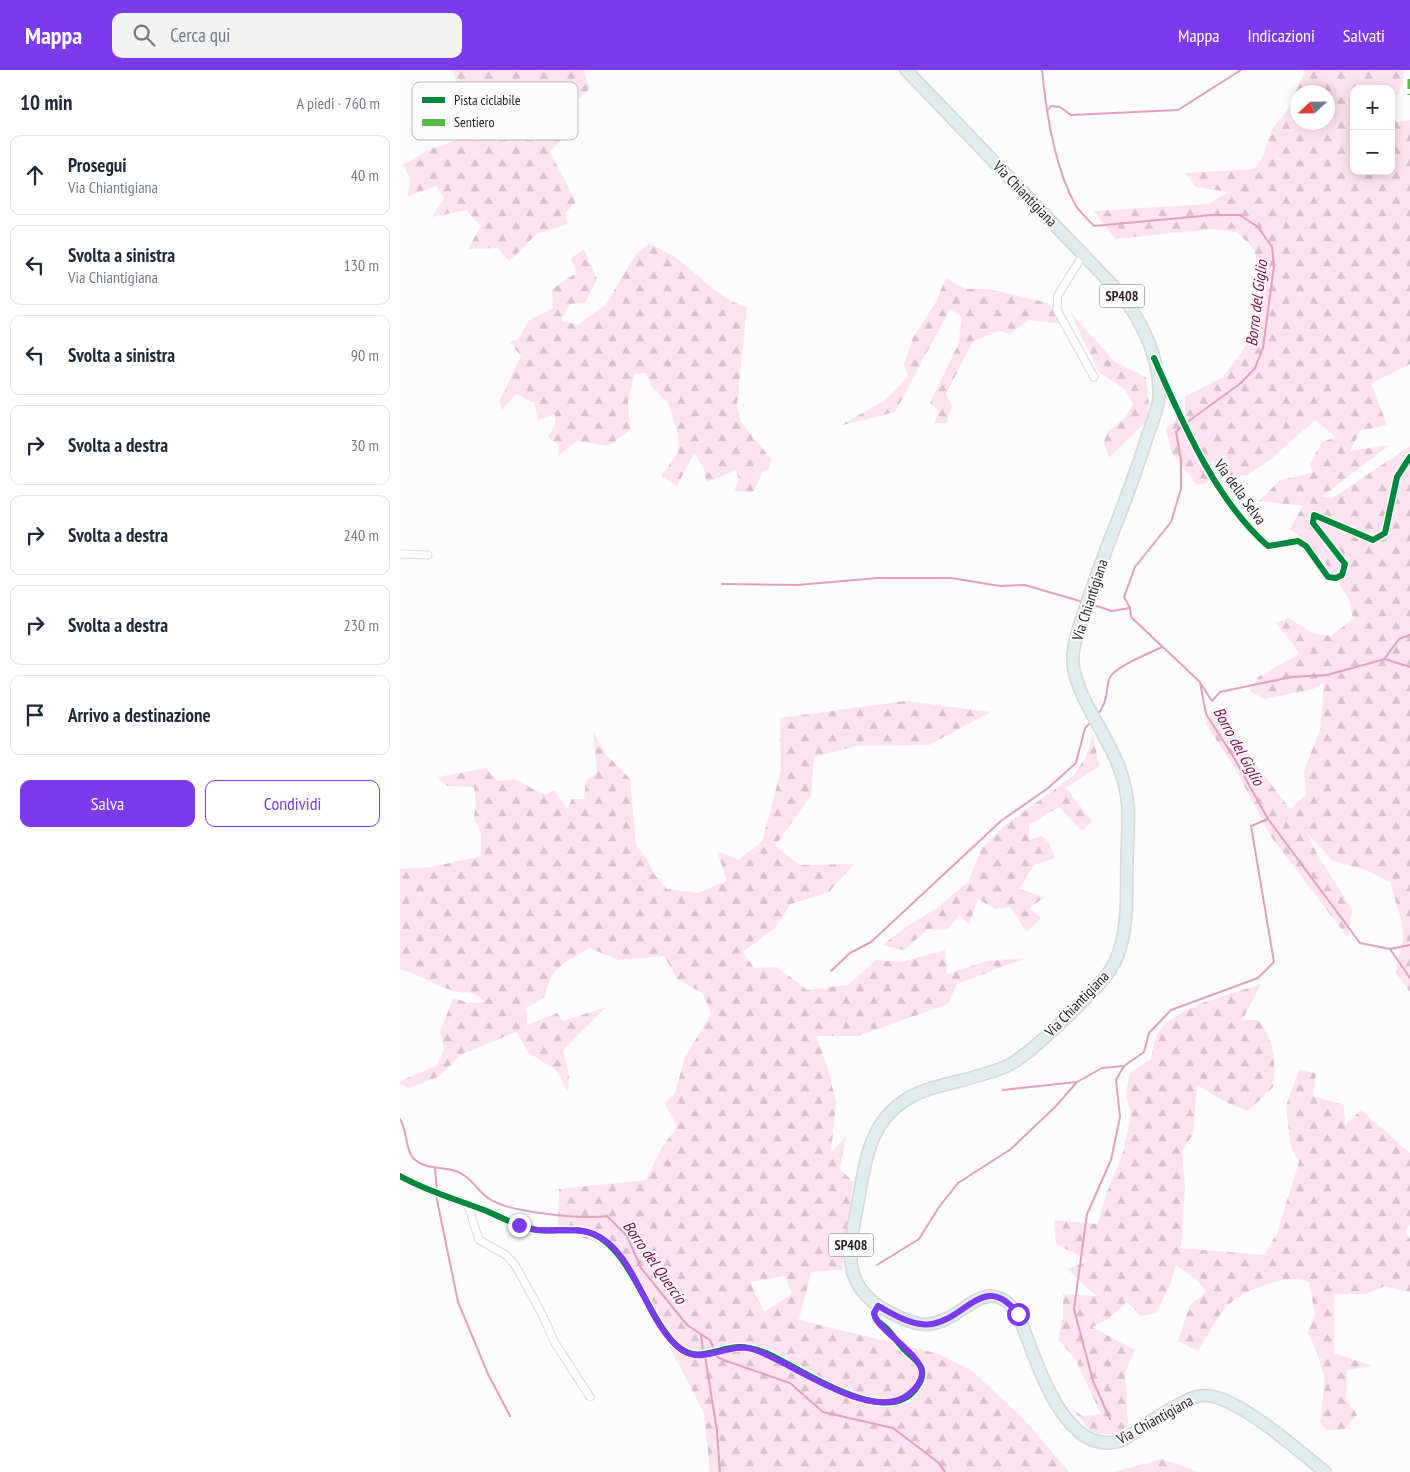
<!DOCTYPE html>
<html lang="it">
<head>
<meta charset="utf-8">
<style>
  body { margin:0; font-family:"PT Sans Narrow",sans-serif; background:#f2f2f3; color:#1f2937 }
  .controls { position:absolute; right:15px; top:15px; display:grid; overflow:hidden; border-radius:10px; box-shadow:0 2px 12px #0003 }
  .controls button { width:45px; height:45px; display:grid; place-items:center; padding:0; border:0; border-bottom:1px solid #e0e1e3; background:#fff; color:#1f2937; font:25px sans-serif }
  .compass { position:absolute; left:890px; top:15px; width:45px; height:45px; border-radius:50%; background:#fff; box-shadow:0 2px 12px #0003; rotate:248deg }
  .stop { position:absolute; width:15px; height:15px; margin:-11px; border:4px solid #7c3aed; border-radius:50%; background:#fff }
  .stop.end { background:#7c3aed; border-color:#fff; box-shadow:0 1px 5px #0008 }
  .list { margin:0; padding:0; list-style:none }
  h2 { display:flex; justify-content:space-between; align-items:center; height:65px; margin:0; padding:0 20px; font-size:21px }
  h2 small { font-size:16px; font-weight:400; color:#747a83 }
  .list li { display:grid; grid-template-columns:32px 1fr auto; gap:15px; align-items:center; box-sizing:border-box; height:80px; margin:0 10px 10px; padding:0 10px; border:1px solid #e0e1e3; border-radius:10px }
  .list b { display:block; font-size:19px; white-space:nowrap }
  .list p { margin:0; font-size:16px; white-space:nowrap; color:#747a83 }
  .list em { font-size:16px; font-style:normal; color:#747a83 }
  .actions { display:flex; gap:10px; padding:15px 20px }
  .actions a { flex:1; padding:11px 0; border:1px solid #7c3aed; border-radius:10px; text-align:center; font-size:18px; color:#7c3aed }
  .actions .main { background:#7c3aed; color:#fff }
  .icon { flex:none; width:28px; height:28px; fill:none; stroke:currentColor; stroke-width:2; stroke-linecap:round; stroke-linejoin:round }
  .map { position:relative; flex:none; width:1010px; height:1402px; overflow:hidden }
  header { display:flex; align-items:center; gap:30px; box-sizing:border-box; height:70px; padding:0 25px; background:#7c3aed; color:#fff }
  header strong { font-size:24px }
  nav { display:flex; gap:28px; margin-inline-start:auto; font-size:18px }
  .search { width:350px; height:45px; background:#f2f2f3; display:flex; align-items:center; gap:12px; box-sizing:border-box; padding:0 18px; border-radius:10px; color:#747a83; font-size:19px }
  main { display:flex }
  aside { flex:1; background:#fff }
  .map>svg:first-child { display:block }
  .forest { fill:url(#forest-firs); fill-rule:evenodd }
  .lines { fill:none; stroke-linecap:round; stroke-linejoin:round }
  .stream { stroke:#e2a0c1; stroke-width:2 }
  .street-casing { stroke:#ddd7d9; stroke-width:9 }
  .primary-casing { stroke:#d8d6d6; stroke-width:14 }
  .street { stroke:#fefffe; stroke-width:7 }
  .primary { stroke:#dfedee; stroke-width:11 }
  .quiet { stroke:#58b947; stroke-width:5; stroke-dasharray:10 5; stroke-linecap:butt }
  .cycleway-casing { stroke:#fbfcfb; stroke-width:9 }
  .cycleway { stroke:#00873e; stroke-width:6 }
  .route { stroke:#7c3aed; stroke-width:6 }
  .labels { text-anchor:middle; stroke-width:4; stroke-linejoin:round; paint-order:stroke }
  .shield { fill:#fbfcfb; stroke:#6c6367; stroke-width:1 }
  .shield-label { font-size:14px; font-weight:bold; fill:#2e2127 }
  .street-label { font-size:15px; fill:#2e2127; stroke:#fbfcfb }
  .water-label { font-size:16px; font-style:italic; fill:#810f56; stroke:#fbfcfb }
  .key { fill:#fbfcfb; stroke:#bebabb; stroke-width:1 }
  .key-label { font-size:14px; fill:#2e2127 }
</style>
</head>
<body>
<header>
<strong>Mappa</strong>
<div class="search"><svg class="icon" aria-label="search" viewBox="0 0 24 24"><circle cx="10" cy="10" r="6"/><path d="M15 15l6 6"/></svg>Cerca qui</div>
<nav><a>Mappa</a><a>Indicazioni</a><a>Salvati</a></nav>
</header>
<main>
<aside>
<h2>10 min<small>A piedi · 760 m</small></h2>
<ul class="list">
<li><svg class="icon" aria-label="ahead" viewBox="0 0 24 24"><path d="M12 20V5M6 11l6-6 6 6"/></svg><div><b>Prosegui</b><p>Via Chiantigiana</p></div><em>40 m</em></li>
<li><svg class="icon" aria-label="left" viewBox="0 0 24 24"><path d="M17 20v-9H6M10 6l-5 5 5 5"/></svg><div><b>Svolta a sinistra</b><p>Via Chiantigiana</p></div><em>130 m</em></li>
<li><svg class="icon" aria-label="left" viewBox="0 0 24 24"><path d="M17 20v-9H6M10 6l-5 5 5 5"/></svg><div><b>Svolta a sinistra</b></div><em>90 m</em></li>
<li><svg class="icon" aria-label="right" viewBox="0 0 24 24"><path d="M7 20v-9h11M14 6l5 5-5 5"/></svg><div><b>Svolta a destra</b></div><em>30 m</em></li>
<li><svg class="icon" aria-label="right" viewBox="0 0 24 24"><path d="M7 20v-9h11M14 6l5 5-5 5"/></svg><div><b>Svolta a destra</b></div><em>240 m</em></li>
<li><svg class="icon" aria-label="right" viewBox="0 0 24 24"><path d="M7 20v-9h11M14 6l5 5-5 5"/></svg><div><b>Svolta a destra</b></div><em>230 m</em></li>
<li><svg class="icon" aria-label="arrive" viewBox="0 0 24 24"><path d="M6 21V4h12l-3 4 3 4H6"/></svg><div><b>Arrivo a destinazione</b></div></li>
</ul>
<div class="actions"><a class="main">Salva</a><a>Condividi</a></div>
</aside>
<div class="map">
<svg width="1010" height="1402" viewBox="0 0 1010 1402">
  <defs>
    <pattern id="forest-firs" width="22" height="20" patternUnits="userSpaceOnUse" patternTransform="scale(1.25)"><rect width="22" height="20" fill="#fde3ef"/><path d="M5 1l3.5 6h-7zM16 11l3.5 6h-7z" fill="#d9c2cd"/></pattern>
  </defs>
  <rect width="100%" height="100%" fill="#fbfcfb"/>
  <g class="forest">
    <polygon points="52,0 183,0 190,18 165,42 166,65 150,82 176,132 165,143 168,154 137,164 109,191 98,178 68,179 81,156 66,140 32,147 44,128 36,116 8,126 10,108 3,95 28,80 75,64"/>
    <path d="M905 0H1005L999 23 991 30V19H954V101H991V53L1010 50V294L971 313 987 355 960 361 950 381 990 375 921 427 933 428 1010 376V922L996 902 1003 868 1001 849 990 812 965 800 933 791 907 763 916 782 952 840 948 868 870 765 835 698 805 653 817 639 830 643 834 666 890 739 906 725 904 700 920 660 924 613 913 619 864 629 850 621 858 607 899 584 894 575 875 553 889 548 912 563 931 566 953 549 949 529 931 501 908 472 890 459 903 436 859 431 880 410 912 403 910 394 922 372 936 367 915 350 871 389 847 405 825 406 812 389 807 413 797 415 772 383 766 359 785 342V326L823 307 853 266 861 212 854 179 837 162 813 159 715 169 694 141 808 134 828 122 796 117 785 103 854 99 863 86 872 59 889 38ZM898 22H928V52H898Z"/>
    <path d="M248 174C288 186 308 226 347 237L337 335 341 352 371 389 369 399 363 401 353 422 334 421 339 410 336 400 306 413 304 399 294 383 277 416 261 406 278 383V366L269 334 252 317 246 303 234 304 228 331 230 360 209 376 177 371 158 386 159 375 148 367 155 356V344L138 350 134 333 116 324 102 340 100 329C109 315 113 301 121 286L109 272 118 269 129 250 153 238 152 219 176 203 171 188 184 179 197 209 185 233 170 234 161 251 178 255 206 234 236 184Z"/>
    <polygon points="546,208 566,219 588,219 648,233 662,254 629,250 610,264 599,261 573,271 546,324 552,337 546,353 534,353 539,341 530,333 558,275 562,247 550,239 495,342 439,356 484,331 508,307 504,294 513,268 537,230"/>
    <polygon points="670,242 715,292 746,307 749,337 746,352 709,388 704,372 708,361 725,348 733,334 725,320 699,302"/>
    <path d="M505 631 591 642 529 675 456 676 414 687 411 725 375 776 400 795 454 794 429 822 391 834 375 858 343 882 354 898 377 897 407 920 448 915 476 890 501 892 545 880 547 904 587 891 626 888 557 914 548 934 458 966H416L428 999 436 1033 431 1083 446 1066 440 1099 453 1112 442 1200 411 1202 399 1250 539 1284 571 1300 623 1348 669 1402H310L304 1343 219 1180 158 1159 159 1119 246 1110 262 1077 277 1057 265 1033 275 1023 285 987 311 944 303 923 278 910 264 886 218 890 190 878C165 892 150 897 145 927L126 938 127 955 157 943 163 951 206 937 163 980 169 1005 168 1022 156 1000 129 983 116 962 62 984 38 1007 8 1018 0 1014V1011L36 996 44 979 40 962 53 928 69 933 86 932C66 916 69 926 51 920 33 915 18 904 0 899V799L32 797 81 786V764L74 748 76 732 74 717 47 716 38 707 86 698 97 711 114 709 145 725 154 720 167 739 172 729H184L186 711 197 702 193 661 205 683 230 709 236 775 247 789 254 804 267 819 298 823 327 811 317 781 338 790 362 772 381 700 380 648ZM385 1206 392 1224 364 1242 350 1212Z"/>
    <polygon points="693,664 699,696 666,718 692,751 682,761 659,737 629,755 629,770 642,766 649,773 655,788 634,795 619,819 645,827 629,838 641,848 627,862 610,837 595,839 578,829 569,855 559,845 548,860 528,859 504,880 482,875 506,857 537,838 568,812 582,778 604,756 673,706 686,687"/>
    <path d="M861 914 842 950H858C876 975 875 988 873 1017L848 1041 828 1033 797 1015 793 1064 782 1082 785 1117 781 1178 864 1185 877 1163 899 1092 891 1077 886 1036 899 1000 916 1003 913 1026 944 1035 945 1055 961 1040 1010 1083V1155L1005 1162 1010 1169V1222L985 1216 966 1224H934V1283L972 1296 947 1300 946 1329 957 1345 945 1359 927 1360 920 1353 925 1310 918 1285 908 1262 915 1245 909 1212C889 1202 843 1220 827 1236 816 1248 807 1267 798 1281L778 1271 790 1235 806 1222 797 1210 776 1195 771 1212 756 1243 741 1246 727 1232 708 1249 692 1257 735 1280 725 1302 728 1355 717 1365 692 1362 671 1338 682 1346 701 1344 676 1290 658 1269 663 1246V1224L696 1226 667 1199 689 1191 656 1174 654 1150 698 1154 706 1125 723 1082 731 1046 726 1023 730 1003 751 989C753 978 754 968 761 959 780 935 833 924 861 914Z"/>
    <polygon points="762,1389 798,1402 715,1402"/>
  </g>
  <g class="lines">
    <g class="stream">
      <path d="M642 0C646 42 655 99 676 136 681 143 688 150 694 156L812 145H840L858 157 872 177 874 196 863 278 855 298 841 313 786 353"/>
      <polyline points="648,40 651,36 660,37 671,45 778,40 841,0"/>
      <polyline points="782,356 776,362 781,390 781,419 771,452 735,497 724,527 730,538 731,547 800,612 806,644 833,686 868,749 960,873 990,879 1010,908"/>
      <polyline points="322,514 397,515 478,508 551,508 600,516 625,515 683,532"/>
      <polyline points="690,534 712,541 730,538"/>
      <polyline points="985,588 999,569 1010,565"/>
      <polyline points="801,614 812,631 820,622 891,607 927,605 985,589 1010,597"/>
      <path d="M697 645C707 634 706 623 709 609 713 597 750 583 762 577"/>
      <polyline points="990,879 1010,875"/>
      <polyline points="431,901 450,883 471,872 601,751 648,718 676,693 685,658 692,651"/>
      <polyline points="603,1020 677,1012"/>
      <path d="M0 1049C7 1060 5 1078 13 1088 24 1100 42 1096 56 1101 70 1106 77 1120 88 1128 108 1143 182 1149 207 1146L227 1166 241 1198 287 1255 310 1270 314 1279"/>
      <polyline points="35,1098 37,1120"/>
      <polyline points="36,1125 58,1232 88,1304 110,1346"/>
      <polyline points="477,1195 519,1169 539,1137 558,1113 611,1079 655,1037 677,1012 702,998 724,996 744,982 749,963 771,940 858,908 874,892 851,756 868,749"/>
      <polyline points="301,1264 303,1281"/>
      <polyline points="316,1284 317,1287 326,1291 390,1313 423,1342 493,1358 539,1393 545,1402"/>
      <polyline points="305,1286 317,1361 320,1402"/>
      <polyline points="710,1349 693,1311 674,1239 687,1144 711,1090 720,1047 716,1010 724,996"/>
    </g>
    <g class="street-casing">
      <g id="street">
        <polyline points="683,185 658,225 657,240 694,307"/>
        <path d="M760 302C786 361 819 433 868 476L898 471 906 476 928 507 936 508 942 505 945 494 913 453 914 445 973 470 985 463 997 407 1010 387"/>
        <polyline points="0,484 28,485"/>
        <path d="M0 1106C27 1121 55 1129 84 1140 101 1147 118 1157 137 1160 155 1162 176 1157 193 1164 230 1179 247 1247 276 1275 297 1295 317 1277 340 1277 349 1277 358 1280 366 1283 398 1296 487 1362 517 1317 532 1296 512 1289 502 1277 496 1271 492 1263 485 1257 479 1252 475 1251 474 1243L478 1236"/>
        <polyline points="68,1135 79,1170 106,1185 115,1195 141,1242 155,1273 190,1327"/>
      </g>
    </g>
    <g class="primary-casing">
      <path id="primary" d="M506 0 719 222C742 251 761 289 759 328 758 340 751 355 747 367 731 421 707 473 689 527 683 547 672 570 673 592 675 624 705 662 717 692 723 706 727 722 728 738 729 756 727 774 727 792 726 826 730 868 711 899 697 920 629 986 607 996 582 1007 555 1011 529 1019 472 1038 467 1081 458 1132 454 1156 446 1183 454 1206 460 1222 471 1232 485 1240 499 1247 515 1256 530 1254 566 1250 585 1200 618 1244 635 1285 663 1392 723 1370 743 1357 779 1330 800 1326 830 1319 900 1382 925 1402"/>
    </g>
    <use href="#street" class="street"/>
    <use href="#primary" class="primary"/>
    <polyline class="quiet" points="1010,9 1010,25"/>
    <g class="cycleway-casing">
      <g id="cycleway">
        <path d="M754 288C782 351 815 430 868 476L898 471 906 476 928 507 936 508 942 505 945 494 913 453 914 445 973 470 985 463 997 407 1010 387"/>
        <path d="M0 1106C27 1121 55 1129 84 1140 101 1147 118 1157 137 1160 155 1162 176 1157 193 1164 230 1179 247 1247 276 1275 297 1295 317 1277 340 1277 349 1277 358 1280 366 1283 398 1296 487 1362 517 1317 532 1296 512 1289 502 1277 496 1271 492 1263 485 1257 479 1252 475 1251 474 1243L478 1236"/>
      </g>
    </g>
    <use href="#cycleway" class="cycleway"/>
  </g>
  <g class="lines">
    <path class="route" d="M119 1155C125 1157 131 1159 137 1160 156 1162 176 1157 194 1164 237 1182 245 1254 282 1280 304 1295 329 1272 352 1279 390 1290 471 1355 509 1324 515 1319 522 1312 522 1303 522 1284 475 1259 474 1243L478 1236C495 1245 513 1257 532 1254 567 1248 585 1201 618 1244"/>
  </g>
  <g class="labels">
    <g class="shield">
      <rect x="699.5" y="214.5" width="45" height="23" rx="4"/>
      <rect x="428.5" y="1163.5" width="45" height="23" rx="4"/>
    </g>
    <g class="shield-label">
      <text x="722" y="231">SP408</text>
      <text x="451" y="1180">SP408</text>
    </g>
    <g class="street-label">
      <text transform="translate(625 124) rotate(46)" y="5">Via Chiantigiana</text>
      <text transform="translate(840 422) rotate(54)" y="5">Via della Selva</text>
      <text transform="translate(690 530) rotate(-72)" y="5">Via Chiantigiana</text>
      <text transform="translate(677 934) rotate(-46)" y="5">Via Chiantigiana</text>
      <text transform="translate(755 1350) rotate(-29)" y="5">Via Chiantigiana</text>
    </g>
    <g class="water-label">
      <text transform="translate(856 233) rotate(-83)" y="6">Borro del Giglio</text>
      <text transform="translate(839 676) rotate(61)" y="6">Borro del Giglio</text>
      <text transform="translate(255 1192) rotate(55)" y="6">Borro del Quercio</text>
    </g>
  </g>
  <rect x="12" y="12" width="166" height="58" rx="8" class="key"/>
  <rect x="22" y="27" width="23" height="6" fill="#00873e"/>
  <rect x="22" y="49" width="23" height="7" fill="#58b947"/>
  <g class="key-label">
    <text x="54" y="35">Pista ciclabile</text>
    <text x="54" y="57">Sentiero</text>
  </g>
</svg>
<div class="controls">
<button>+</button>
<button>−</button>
</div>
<svg class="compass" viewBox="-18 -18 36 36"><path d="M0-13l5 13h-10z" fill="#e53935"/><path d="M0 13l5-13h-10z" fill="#747a83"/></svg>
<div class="stop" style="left:618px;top:1244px"></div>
<div class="stop end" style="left:119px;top:1155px"></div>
</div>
</main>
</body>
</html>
